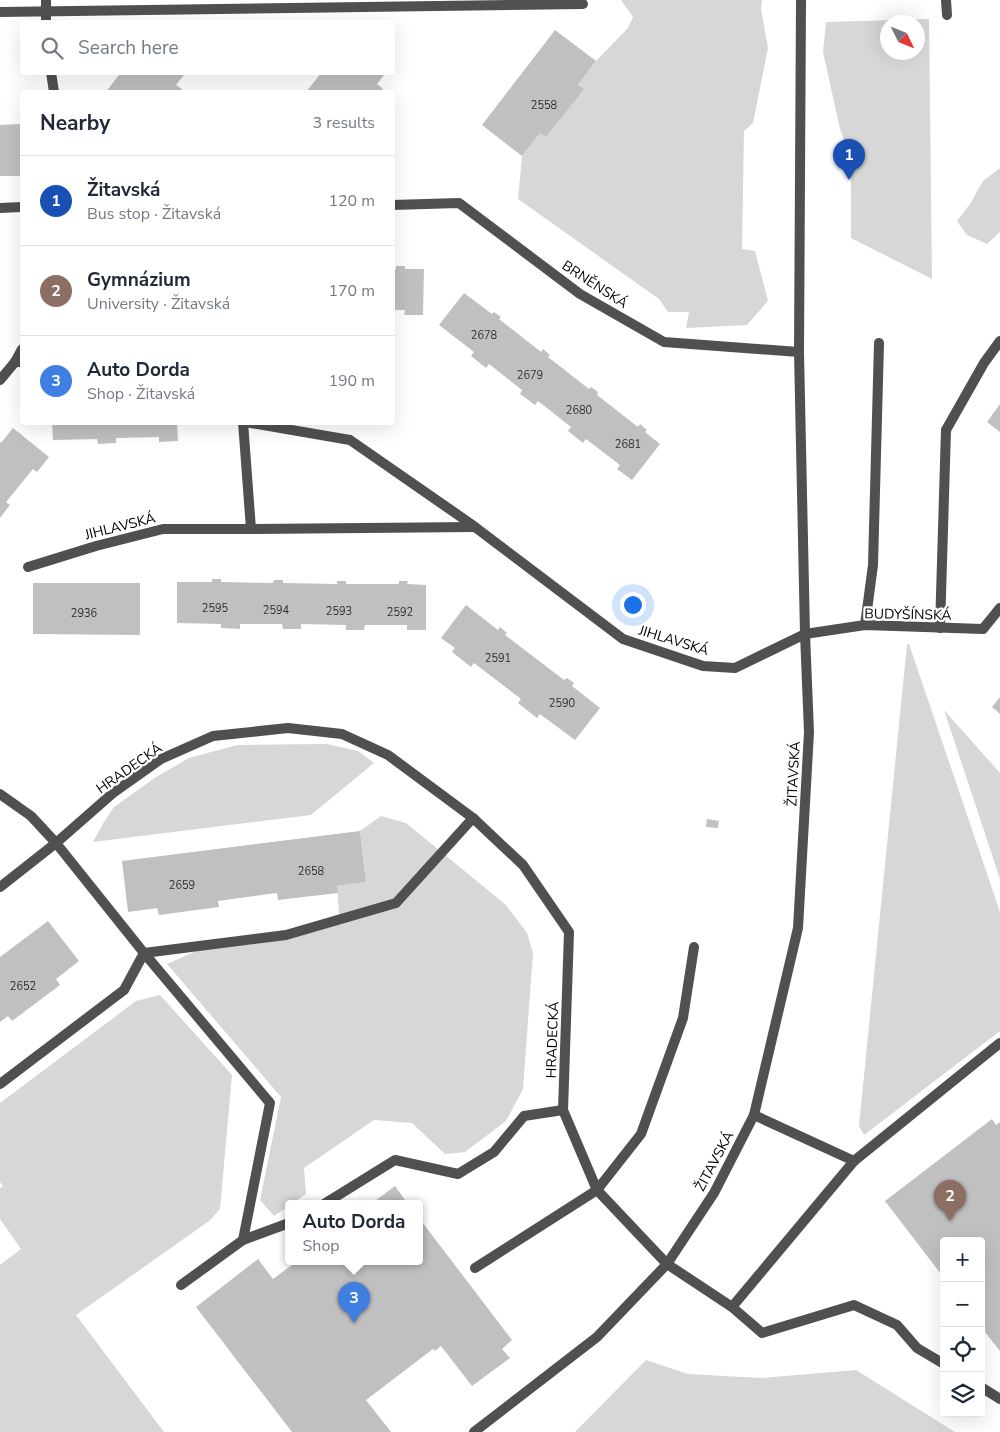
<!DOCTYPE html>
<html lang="en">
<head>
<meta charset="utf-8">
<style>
  body { margin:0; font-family:"Nunito Sans",sans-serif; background:#f2f2f3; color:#1f2937 }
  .controls { position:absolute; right:15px; bottom:15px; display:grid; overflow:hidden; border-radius:5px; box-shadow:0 5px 20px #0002 }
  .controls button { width:45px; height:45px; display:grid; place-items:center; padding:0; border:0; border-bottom:1px solid #e0e1e3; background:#fff; color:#1f2937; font:25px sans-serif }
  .compass { position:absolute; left:880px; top:15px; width:45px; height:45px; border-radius:50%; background:#fff; box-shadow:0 5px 20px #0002; rotate:133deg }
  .you { position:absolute; left:632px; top:604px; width:18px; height:18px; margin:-12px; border:4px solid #fff; border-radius:50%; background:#1a73e8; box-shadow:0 0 0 8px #1a73e833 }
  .badge { display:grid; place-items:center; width:32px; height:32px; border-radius:50%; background:#000; color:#fff; font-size:16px; font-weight:700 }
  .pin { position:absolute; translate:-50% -41px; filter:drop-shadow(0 1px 2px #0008) }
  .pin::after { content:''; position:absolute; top:26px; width:18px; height:15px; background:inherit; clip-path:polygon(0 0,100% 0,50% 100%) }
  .popup { position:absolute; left:285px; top:1200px; width:138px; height:65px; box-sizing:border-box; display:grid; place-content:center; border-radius:5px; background:#fff; filter:drop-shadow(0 1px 4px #0005); font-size:16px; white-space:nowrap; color:#747a83 }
  .popup b { font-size:19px; color:#1f2937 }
  .popup::after { content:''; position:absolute; left:50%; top:100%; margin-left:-10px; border:10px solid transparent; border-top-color:#fff }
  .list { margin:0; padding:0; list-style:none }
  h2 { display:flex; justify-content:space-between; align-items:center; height:65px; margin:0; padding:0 20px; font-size:21px }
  h2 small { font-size:16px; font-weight:400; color:#747a83 }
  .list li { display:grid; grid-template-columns:32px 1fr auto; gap:15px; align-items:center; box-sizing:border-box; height:90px; padding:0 20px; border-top:1px solid #e0e1e3 }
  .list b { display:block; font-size:19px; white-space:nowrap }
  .list p { margin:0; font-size:16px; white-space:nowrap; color:#747a83 }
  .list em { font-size:16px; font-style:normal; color:#747a83 }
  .icon { flex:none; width:28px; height:28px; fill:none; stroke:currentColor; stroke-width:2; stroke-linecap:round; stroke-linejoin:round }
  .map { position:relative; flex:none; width:1000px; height:1432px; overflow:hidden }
  .search { position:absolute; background:#fff; box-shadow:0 5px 20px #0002; left:20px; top:20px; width:375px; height:55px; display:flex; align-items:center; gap:12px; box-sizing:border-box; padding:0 18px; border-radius:5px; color:#747a83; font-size:19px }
  .panel { position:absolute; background:#fff; box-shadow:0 5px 20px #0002; left:20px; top:90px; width:375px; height:335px; border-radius:5px }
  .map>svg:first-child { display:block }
  .green { fill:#d7d7d7; fill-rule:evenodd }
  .building { fill:#c0c0c0 }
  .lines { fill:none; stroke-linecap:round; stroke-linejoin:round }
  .service { stroke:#505050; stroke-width:10 }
  .minor { stroke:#505050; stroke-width:10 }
  .labels { text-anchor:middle; stroke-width:4.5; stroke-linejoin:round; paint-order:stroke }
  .number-label { font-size:11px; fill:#303030 }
  .street-label { font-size:14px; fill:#000; stroke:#fff }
</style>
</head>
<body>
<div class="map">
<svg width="1000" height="1432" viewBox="0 0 1000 1432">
  <rect width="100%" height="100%" fill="#fff"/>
  <g class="green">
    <polygon points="621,0 762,0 761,9 768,48 753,123 744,131 742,249 755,251 768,301 747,325 686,328 689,312 668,312 659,299 518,199 522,156 540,133 546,137 583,89 578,85 596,61 628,28 633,17"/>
    <path d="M929 19 932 279 851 238V162L840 129 823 52 826 22ZM918 22V52H888V22Z"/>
    <polygon points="1000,168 1000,232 987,244 967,235 957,221 970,204 983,181"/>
    <polygon points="907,644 909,644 1000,912 1000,1031 864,1135 859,1126"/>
    <polygon points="944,710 1000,773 1000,879"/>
    <polygon points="327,744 358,751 374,763 311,815 93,842 104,822 114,807 156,777 189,758 237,745"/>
    <polygon points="381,816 406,823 506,905 527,933 533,953 523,1089 506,1121 465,1152 445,1154 412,1123 374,1120 304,1168 306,1194 274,1216 260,1200 281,1097 167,964 212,944 286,935 339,914 337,886 366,882 360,831"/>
    <polygon points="160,995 232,1075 220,1209 209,1221 76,1315 164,1432 0,1432 0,1265 21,1249 0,1219 0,1188 3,1186 0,1182 0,1103 136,1001"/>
    <polygon points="646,1360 688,1374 761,1378 856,1370 955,1432 575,1432"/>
  </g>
  <g class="building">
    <polygon points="555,30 596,61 578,85 584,89 546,137 540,133 522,156 482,125"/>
    <polygon points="121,72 186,72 176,85 182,89 179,92 106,92"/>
    <polygon points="322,72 386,72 377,84 383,89 380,92 306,92"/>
    <polygon points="22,124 22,176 0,176 0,125"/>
    <polygon points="396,266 405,266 405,269 424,269 423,315 404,315 405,310 392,310 392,269 396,269"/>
    <polygon points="464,293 492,314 494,312 501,317 499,319 541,352 543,349 550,355 548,357 589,389 591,387 598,392 597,395 638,427 640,424 647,430 645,432 660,444 632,480 617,469 620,465 586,439 583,443 568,431 571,427 538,401 535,405 520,394 522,390 489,364 486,368 471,356 474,352 439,325"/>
    <polygon points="1000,404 1000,432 987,422"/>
    <polygon points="52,422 177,422 178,441 159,442 159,437 116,438 116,443 98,444 97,439 53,440"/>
    <polygon points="13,428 49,457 37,472 33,469 6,502 10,505 0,518 0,442 1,443"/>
    <polygon points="212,579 221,579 221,582 273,583 274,580 283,580 283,583 337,584 337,581 346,581 346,584 399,584 399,581 408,581 407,584 426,585 426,630 407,630 407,625 365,625 364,630 346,630 346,625 301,624 301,629 283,629 282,624 240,624 240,629 221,628 221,624 177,623 177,582 212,582"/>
    <polygon points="33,583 140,583 140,635 33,634"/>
    <polygon points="466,605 498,630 500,627 507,633 505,635 564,680 567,678 574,683 572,686 600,708 575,740 540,714 537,718 518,703 521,699 474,663 471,667 452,652 455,648 441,638"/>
    <polygon points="1000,697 1000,714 992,707"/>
    <polygon points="707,819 719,821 718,828 706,827"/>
    <polygon points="360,831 366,882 337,886 338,893 278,900 277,893 218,901 219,907 159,915 157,908 128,912 122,861"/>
    <polygon points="48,921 79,961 56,979 60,985 12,1021 8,1016 0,1022 0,957"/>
    <polygon points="992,1119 996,1125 1000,1122 1000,1351 981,1327 981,1241 944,1241 944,1278 885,1201"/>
    <polygon points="395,1186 408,1204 371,1204"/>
    <polygon points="419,1218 512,1340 502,1349 510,1358 472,1386 441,1346 435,1351 433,1349 366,1400 391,1432 292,1432 196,1307 258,1259 273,1279 296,1262 419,1262"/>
  </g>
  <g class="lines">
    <g class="service">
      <polyline points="46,0 46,22"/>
      <polyline points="946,0 947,15"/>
      <polyline points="0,12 583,4"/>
      <polyline points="51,72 54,92"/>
      <polyline points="0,208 22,207"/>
      <polyline points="865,625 873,565 879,343"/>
      <polyline points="56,843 144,953 286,935 396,903 473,818"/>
      <polyline points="0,1084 124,990 144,953 270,1103 243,1240 181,1285"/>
      <polyline points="854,1161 1000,1043"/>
      <polyline points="324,1204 395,1160 458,1174 494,1152 524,1116 563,1110"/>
      <polyline points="243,1240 289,1223"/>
      <polyline points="667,1264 732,1307 762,1333 854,1305 897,1325 917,1348 944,1364"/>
      <polyline points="475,1268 597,1190 641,1134 683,1018 694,947"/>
      <polyline points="732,1307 854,1161 754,1115"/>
      <polyline points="981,1387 1000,1399"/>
    </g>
    <g class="minor">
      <polyline points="392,205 459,203 580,294 664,342 799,352"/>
      <polyline points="22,349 15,362 22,362"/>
      <polyline points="0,380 15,362"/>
      <polyline points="243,422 251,529 474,527"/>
      <polyline points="245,422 350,440 471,524 623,639 703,666 735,668 805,634 865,625 983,629 1000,608"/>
      <polyline points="28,567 96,546 163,529 251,529"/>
      <polyline points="940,628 946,430 984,363 1000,341"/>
      <polyline points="0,794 31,816 56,843"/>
      <polyline points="0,887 56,843 113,793 161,759 213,736 288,728 342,734 388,755 473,818 523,865 569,932 563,1110 597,1190 667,1264"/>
      <polyline points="474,1432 597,1337 667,1264 714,1193 754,1115 798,928 809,732 805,634 799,352 801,0"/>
    </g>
  </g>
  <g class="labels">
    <g class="number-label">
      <text x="544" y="109">2558</text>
      <text x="484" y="339">2678</text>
      <text x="530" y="379">2679</text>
      <text x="579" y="414">2680</text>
      <text x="628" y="448">2681</text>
      <text x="215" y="612">2595</text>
      <text x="276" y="614">2594</text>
      <text x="339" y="615">2593</text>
      <text x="400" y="616">2592</text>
      <text x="84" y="617">2936</text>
      <text x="498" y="662">2591</text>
      <text x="562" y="707">2590</text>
      <text x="311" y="875">2658</text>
      <text x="182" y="889">2659</text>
      <text x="23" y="990">2652</text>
    </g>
    <g class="street-label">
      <text transform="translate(595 284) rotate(33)" y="5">BRNĚNSKÁ</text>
      <text transform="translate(120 526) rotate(-14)" y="5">JIHLAVSKÁ</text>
      <text transform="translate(908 614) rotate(1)" y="5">BUDYŠÍNSKÁ</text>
      <text transform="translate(674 640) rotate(17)" y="5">JIHLAVSKÁ</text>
      <text transform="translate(129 768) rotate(-35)" y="5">HRADECKÁ</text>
      <text transform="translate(793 774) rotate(-87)" y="5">ŽITAVSKÁ</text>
      <text transform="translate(552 1040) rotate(-88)" y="5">HRADECKÁ</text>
      <text transform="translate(714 1161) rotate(-62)" y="5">ŽITAVSKÁ</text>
    </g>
  </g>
</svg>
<div class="controls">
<button>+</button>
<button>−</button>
<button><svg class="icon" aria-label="locate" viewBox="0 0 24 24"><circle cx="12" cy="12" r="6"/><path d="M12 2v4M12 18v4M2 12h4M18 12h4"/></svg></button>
<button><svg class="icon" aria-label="layers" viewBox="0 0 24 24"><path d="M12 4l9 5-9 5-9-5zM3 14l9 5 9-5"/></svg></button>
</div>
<svg class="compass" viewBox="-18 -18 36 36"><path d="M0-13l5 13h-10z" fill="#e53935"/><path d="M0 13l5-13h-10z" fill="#747a83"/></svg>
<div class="you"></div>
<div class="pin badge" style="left:849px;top:180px;background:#1a4fb4">1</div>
<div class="pin badge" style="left:950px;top:1221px;background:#8d6e63">2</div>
<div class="pin badge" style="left:354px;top:1323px;background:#3f7fe0">3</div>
<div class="popup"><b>Auto Dorda</b>Shop</div>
<div class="search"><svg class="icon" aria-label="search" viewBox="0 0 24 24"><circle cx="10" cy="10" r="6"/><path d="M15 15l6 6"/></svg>Search here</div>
<section class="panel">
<h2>Nearby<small>3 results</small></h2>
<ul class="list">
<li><span class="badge" style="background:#1a4fb4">1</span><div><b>Žitavská</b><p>Bus stop · Žitavská</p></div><em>120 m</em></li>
<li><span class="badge" style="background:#8d6e63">2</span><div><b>Gymnázium</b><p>University · Žitavská</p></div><em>170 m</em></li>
<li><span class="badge" style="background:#3f7fe0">3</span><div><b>Auto Dorda</b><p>Shop · Žitavská</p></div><em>190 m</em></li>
</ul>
</section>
</div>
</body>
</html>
